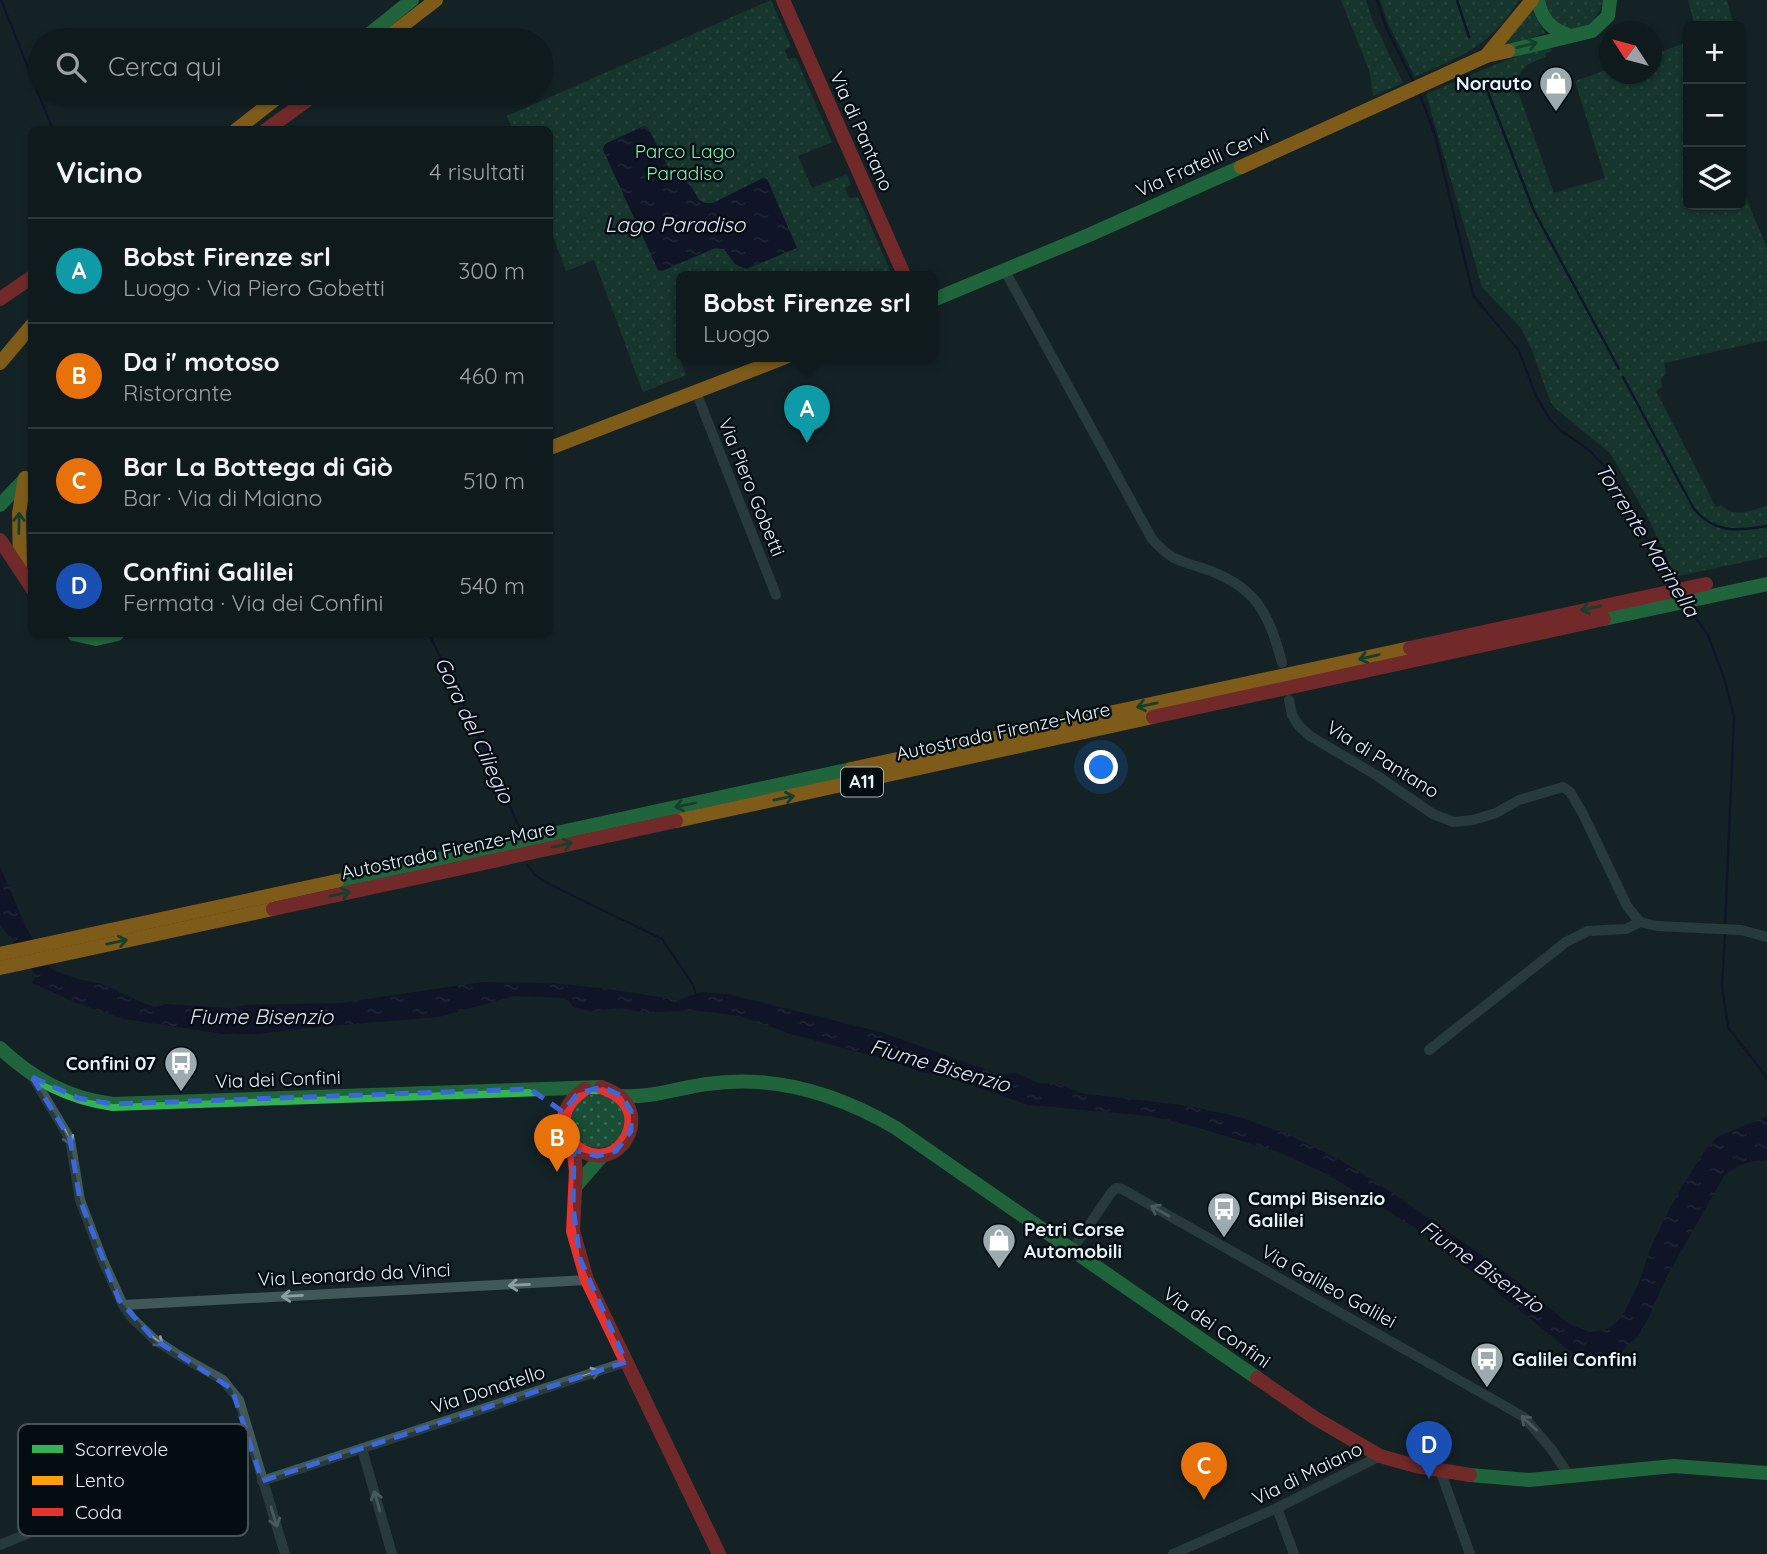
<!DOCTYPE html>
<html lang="it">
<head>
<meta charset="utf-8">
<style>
  body { margin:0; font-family:Quicksand,sans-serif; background:#182326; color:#f1f3f6 }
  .controls { position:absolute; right:21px; top:21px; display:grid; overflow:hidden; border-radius:10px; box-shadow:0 2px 5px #0004 }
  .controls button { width:63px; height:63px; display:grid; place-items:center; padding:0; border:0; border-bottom:2px solid #2f383b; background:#0f1a1d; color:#f1f3f6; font:35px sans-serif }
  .compass { position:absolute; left:1599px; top:21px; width:63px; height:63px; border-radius:50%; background:#0f1a1d; box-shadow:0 2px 5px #0004; rotate:306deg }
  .you { position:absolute; left:1102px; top:768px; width:24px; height:24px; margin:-18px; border:5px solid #fff; border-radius:50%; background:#1a73e8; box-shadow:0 0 0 10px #1a73e833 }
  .badge { display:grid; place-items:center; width:46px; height:46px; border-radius:50%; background:#9cabb0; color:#fff; font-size:23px; font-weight:700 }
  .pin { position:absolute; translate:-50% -58px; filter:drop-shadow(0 2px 4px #0008) }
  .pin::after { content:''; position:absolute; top:37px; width:24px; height:21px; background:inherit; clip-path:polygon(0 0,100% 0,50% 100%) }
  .popup { position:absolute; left:676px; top:271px; width:262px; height:91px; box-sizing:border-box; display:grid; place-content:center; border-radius:10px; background:#0f1a1d; filter:drop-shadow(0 2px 5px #0005); font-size:23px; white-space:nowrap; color:#9ba1a4 }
  .popup b { font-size:26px; color:#f1f3f6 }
  .popup::after { content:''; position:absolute; left:50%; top:100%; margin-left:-14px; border:14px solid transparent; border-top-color:#0f1a1d }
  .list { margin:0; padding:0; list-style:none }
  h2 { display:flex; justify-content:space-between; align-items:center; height:91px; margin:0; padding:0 28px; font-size:30px }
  h2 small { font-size:23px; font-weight:400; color:#9ba1a4 }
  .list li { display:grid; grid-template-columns:46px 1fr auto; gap:21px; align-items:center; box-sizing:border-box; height:105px; padding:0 28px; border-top:2px solid #2f383b }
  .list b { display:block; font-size:26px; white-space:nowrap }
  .list p { margin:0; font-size:23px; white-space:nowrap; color:#9ba1a4 }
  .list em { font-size:23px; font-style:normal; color:#9ba1a4 }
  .icon { flex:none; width:38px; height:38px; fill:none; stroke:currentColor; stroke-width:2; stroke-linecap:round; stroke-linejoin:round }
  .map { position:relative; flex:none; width:1767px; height:1554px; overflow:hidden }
  .search { position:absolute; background:#0f1a1d; box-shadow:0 2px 5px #0004; left:28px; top:28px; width:525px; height:77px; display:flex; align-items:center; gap:18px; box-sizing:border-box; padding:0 24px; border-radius:38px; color:#9ba1a4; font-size:26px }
  .panel { position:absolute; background:#0f1a1d; box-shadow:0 2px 5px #0004; left:28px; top:126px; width:525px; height:511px; border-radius:10px }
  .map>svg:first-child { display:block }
  .grass { fill:url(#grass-dots) }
  .water { fill:url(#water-ripples) }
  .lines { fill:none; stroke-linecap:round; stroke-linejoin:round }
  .stream { stroke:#090427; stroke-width:2.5 }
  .street { stroke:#415758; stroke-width:10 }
  .fast { stroke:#30b455; stroke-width:14 }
  .slow { stroke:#ff9f0a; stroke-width:14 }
  .jam { stroke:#e5322d; stroke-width:14 }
  .oneway { stroke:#1a6134 }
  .oneway2 { stroke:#8b9ea1 }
  .marked { fill:none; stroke:#3b67dd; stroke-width:5; stroke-dasharray:14 9; stroke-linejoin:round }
  .labels { text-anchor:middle; stroke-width:5; stroke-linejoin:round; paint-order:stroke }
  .shield { fill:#040e12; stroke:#a2afb4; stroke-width:2 }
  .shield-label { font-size:18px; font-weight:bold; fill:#e5f4fa }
  .poi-label { font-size:19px; font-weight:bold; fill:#e5f4fa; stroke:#040e12; text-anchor:start }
  .street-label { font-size:19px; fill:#e5f4fa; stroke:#040e12 }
  .park-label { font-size:19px; fill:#6bf8b1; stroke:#040e12 }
  .water-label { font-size:21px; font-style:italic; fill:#e1e2fa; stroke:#040e12 }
  .key { fill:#040e12; stroke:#485358; stroke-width:2 }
  .key-label { font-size:19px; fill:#e5f4fa }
</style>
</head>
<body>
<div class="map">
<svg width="1767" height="1554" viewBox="0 0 1767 1554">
  <defs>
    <pattern id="grass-dots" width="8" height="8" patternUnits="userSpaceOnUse" patternTransform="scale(1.75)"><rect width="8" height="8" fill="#1a4d36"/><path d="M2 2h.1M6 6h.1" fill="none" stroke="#3b6754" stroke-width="1.8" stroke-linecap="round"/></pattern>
    <pattern id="water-ripples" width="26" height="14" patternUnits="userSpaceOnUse" patternTransform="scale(1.75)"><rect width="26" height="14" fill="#090427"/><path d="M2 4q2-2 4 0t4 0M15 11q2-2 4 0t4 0" fill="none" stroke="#2d2947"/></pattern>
  </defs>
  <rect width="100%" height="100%" fill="#142327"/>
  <g class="grass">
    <polygon points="771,0 791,46 785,50 788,59 796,58 832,142 798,156 812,188 847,174 851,185 845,188 849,198 858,197 893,277 681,277 681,357 685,357 680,360 686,375 643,392 594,260 566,271 550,228 550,130 512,129 507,116"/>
    <polygon points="1341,0 1366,0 1372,19 1403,83 1373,96 1369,70"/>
    <path d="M1380 0H1519C1488 48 1465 54 1415 77L1389 25Z"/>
    <path d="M1544 0H1603C1595 38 1553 38 1544 0Z"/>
    <polygon points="1688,0 1727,0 1734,26 1695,26"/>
    <polygon points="1532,11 1545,33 1500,50 1495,49"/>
    <path d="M1688 42V205H1741V186L1767 248V340L1664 363 1666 373 1661 379 1662 387 1656 391 1716 507 1721 505C1733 519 1752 510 1767 506V557L1674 577 1668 559 1646 514 1610 453 1555 408 1550 401 1532 350 1521 328 1482 287 1426 94 1502 62 1549 45 1552 51 1545 54 1546 57C1530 62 1518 68 1516 86L1554 193 1605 178 1575 81 1609 69 1610 74H1652V55Z"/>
    <circle cx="598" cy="1121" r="27"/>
  </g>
  <g class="water">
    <polygon points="644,126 648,128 670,170 691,186 699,200 705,203 713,203 763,178 767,179 797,248 746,269 735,264 724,249 715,248 662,271 658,270 603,150 605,144"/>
    <path d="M0 866 26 927 48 965 53 970 78 979 102 984 146 1004 155 1007 165 1004 231 1008 246 1005 340 1003 482 982 553 983 608 989 679 1000 701 992 728 994 881 1032 1001 1075 1015 1073 1039 1083 1060 1084 1080 1093 1190 1106 1243 1118 1289 1135 1340 1160 1385 1188 1473 1249 1522 1285 1569 1324 1590 1332 1608 1329 1617 1322 1625 1311 1639 1283 1650 1249 1665 1218 1681 1188 1704 1152 1717 1137 1767 1116V1160C1749 1161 1737 1164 1724 1176L1666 1278 1647 1321 1637 1337 1617 1356 1606 1360 1595 1361 1571 1352 1425 1234 1325 1173 1278 1152 1192 1126 1150 1116 1028 1105 937 1074 923 1073 888 1060 790 1034 740 1016 691 1010 645 1013 622 1008 589 1011 573 1007 570 1002 563 998 514 996 439 1017 307 1028 258 1034H223L124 1019 79 1004 32 983 36 975 0 924Z"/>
  </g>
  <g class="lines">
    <g class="stream">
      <polyline points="1,0 53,130"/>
      <polyline points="1377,0 1386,27 1414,83"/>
      <polyline points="1457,0 1469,37"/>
      <polyline points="1484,82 1534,211 1619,369"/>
      <polyline points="1419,92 1435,135 1473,295 1519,351 1536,396 1549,418 1560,430 1589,450 1606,468 1673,584"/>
      <path d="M1623 377 1694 509C1716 534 1737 531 1767 526"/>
      <polyline points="1690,610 1708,635 1724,678 1734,716 1725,926"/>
      <polyline points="429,634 475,728 519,827"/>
      <polyline points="527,865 536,876 553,886 662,939 693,985 696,995"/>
      <polyline points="1725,933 1722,986 1728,1027 1767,1078"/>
    </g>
    <g class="street">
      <path d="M1005 271 1152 539C1170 559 1177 560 1202 568 1255 585 1269 612 1282 663"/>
      <polyline points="696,392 776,595"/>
      <polyline points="1289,700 1292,715 1299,726 1310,736 1376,775 1433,814 1454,822 1473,820 1496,813 1519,800 1563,787 1570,792 1583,814 1627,906 1640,922 1657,926 1741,930 1767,937"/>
      <polyline points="1429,1050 1566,942 1588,931 1626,929 1640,922"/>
      <polyline points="34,1079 70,1139 80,1200 103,1261 123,1305 132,1318 154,1339 175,1353 223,1380 239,1400 285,1554"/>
      <polyline points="1072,1250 1111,1193 1116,1188 1122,1189 1524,1417 1552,1450 1570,1477"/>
      <polyline points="123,1305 587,1280"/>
      <polyline points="362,1449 392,1554"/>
      <polyline points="1440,1470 1470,1554"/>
      <polyline points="262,1481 626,1362"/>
      <polyline points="1277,1508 1294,1554"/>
      <polyline points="0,1545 141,1487 249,1433"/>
      <polyline points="1173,1554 1277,1508 1380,1456"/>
    </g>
    <g class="fast">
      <path d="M1538 0C1541 18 1550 29 1568 35"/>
      <polyline points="362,40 412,0"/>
      <polyline points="1508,51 1592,31 1608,16 1610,0"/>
      <polyline points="933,300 1089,235 1241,167"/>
      <polyline points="0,505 23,481"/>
      <polyline points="1604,619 1767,584"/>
      <polyline points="74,634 96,639 117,634"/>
      <polyline points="337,881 851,769"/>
      <path d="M0 1048C33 1079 68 1098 113 1104L601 1087"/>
      <path d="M622 1096C652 1098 677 1088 707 1084 774 1074 838 1094 896 1128L1257 1378"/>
      <polyline points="576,1186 602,1156"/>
      <polyline points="1470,1475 1529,1480 1674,1466 1767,1473"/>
    </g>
    <g class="slow">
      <polyline points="384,40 436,0"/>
      <polyline points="1486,56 1532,0"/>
      <polyline points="236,130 277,98 289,93"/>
      <polyline points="1241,167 1486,56 1508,51"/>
      <polyline points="0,363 32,325"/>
      <polyline points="550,448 786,357"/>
      <polyline points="20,567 19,513 25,478"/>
      <polyline points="851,769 1410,648"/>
      <polyline points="676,821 1153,717"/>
      <polyline points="0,954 337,881"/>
      <polyline points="0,968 273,909"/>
    </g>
    <g class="jam">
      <polyline points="783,0 905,277"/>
      <polyline points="266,130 317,93"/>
      <polyline points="0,299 32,277"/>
      <polyline points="0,540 32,588"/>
      <polyline points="1410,648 1706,584"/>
      <polyline points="1153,717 1604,619"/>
      <polyline points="273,909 676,821"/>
      <path d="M585 1089C530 1125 595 1183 625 1141 630 1133 633 1125 631 1115 628 1100 616 1092 601 1087"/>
      <polyline points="573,1145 576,1171 573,1231 587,1280 719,1554"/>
      <polyline points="1257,1378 1315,1418 1380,1456 1416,1466 1470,1475"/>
    </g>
  </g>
  <defs><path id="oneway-shaft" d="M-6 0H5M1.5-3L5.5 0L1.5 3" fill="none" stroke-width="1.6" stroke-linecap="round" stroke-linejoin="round" transform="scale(1.75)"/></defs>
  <g class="oneway">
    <use href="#oneway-shaft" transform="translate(1527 45) rotate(-14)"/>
    <use href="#oneway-shaft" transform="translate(19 523) rotate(-89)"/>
    <use href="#oneway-shaft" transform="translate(1591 608) rotate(168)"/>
    <use href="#oneway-shaft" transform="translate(1369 657) rotate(167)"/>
    <use href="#oneway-shaft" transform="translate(1147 705) rotate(168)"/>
    <use href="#oneway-shaft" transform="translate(784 798) rotate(-12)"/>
    <use href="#oneway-shaft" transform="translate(685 805) rotate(168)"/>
    <use href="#oneway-shaft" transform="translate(562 845) rotate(-12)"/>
    <use href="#oneway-shaft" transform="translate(340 894) rotate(-12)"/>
    <use href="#oneway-shaft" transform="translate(117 942) rotate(-12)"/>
  </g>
  <g class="oneway2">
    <use href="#oneway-shaft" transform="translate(67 1135) rotate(67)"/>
    <use href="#oneway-shaft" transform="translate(1160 1211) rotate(-150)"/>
    <use href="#oneway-shaft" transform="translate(519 1285) rotate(177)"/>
    <use href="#oneway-shaft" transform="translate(292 1296) rotate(177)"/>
    <use href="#oneway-shaft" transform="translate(155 1339) rotate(39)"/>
    <use href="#oneway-shaft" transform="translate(590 1374) rotate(-18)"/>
    <use href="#oneway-shaft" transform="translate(1529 1423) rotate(-137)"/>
    <use href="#oneway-shaft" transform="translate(377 1501) rotate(-106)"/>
    <use href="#oneway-shaft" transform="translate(274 1517) rotate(73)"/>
  </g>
  <path d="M0 0H1767V1554H0ZM32 1077 78 1098 113 1104 530 1089 563 1112 578 1093 603 1087 622 1096 631 1111V1131L616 1151 597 1156 574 1150 573 1207 580 1259 626 1362 262 1481 232 1389 154 1339 119 1300 80 1200 70 1139Z" fill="#142327" fill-opacity=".55" fill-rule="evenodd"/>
  <path class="marked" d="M32 1077 78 1098 113 1104 530 1089 563 1112 578 1093 603 1087 622 1096 631 1111V1131L616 1151 597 1156 574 1150 573 1207 580 1259 626 1362 262 1481 232 1389 154 1339 119 1300 80 1200 70 1139Z"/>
  <defs>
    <g id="shop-pin" transform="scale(1.75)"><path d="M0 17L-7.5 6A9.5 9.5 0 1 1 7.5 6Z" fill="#9cabb0" stroke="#040e12"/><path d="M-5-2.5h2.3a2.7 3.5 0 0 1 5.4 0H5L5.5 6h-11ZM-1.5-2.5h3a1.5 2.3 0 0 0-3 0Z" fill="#fff"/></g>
    <g id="bus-pin" transform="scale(1.75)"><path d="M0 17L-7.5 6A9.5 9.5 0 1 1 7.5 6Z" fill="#9cabb0" stroke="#040e12"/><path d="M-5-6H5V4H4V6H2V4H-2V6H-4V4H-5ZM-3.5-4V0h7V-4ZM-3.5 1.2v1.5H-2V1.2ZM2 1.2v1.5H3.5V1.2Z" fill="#fff"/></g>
  </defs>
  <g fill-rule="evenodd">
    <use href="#shop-pin" x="1556" y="83"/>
    <use href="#bus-pin" x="181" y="1063"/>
    <use href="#bus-pin" x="1224" y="1209"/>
    <use href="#shop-pin" x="999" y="1240"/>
    <use href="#bus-pin" x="1487" y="1359"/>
  </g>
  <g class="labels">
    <rect class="shield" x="841" y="767.5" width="42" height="29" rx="5"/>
    <g class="shield-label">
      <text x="862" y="788">A11</text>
    </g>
    <g class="poi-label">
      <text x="1532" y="90" text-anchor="end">Norauto</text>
      <text x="156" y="1070" text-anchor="end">Confini 07</text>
      <text x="1248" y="1205">Campi Bisenzio<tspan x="1248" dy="22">Galilei</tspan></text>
      <text x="1024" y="1236">Petri Corse<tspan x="1024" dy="22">Automobili</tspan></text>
      <text x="1512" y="1366">Galilei Confini</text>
    </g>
    <g class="street-label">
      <text transform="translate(862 131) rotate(66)" y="7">Via di Pantano</text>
      <text transform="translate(1202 162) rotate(-24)" y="7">Via Fratelli Cervi</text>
      <text transform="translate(752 487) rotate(68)" y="7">Via Piero Gobetti</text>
      <text transform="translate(1003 731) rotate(-12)" y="7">Autostrada Firenze-Mare</text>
      <text transform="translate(1383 759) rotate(32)" y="7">Via di Pantano</text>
      <text transform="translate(448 850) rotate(-12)" y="7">Autostrada Firenze-Mare</text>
      <text transform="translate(278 1079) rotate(-2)" y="7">Via dei Confini</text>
      <text transform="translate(354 1274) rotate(-3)" y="7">Via Leonardo da Vinci</text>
      <text transform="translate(1329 1286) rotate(29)" y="7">Via Galileo Galilei</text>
      <text transform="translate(1217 1327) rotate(35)" y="7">Via dei Confini</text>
      <text transform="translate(488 1389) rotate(-18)" y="7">Via Donatello</text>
      <text transform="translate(1307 1473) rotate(-26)" y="7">Via di Maiano</text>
    </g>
    <g class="park-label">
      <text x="685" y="158">Parco Lago<tspan x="685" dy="22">Paradiso</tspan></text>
    </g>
    <g class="water-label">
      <text x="675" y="232">Lago Paradiso</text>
      <text transform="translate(1647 540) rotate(58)" y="7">Torrente Marinella</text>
      <text transform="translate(474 730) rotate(65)" y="7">Gora del Ciliegio</text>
      <text x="261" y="1024">Fiume Bisenzio</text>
      <text transform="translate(940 1066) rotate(16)" y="7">Fiume Bisenzio</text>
      <text transform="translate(1482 1267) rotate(35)" y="7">Fiume Bisenzio</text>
    </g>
  </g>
  <rect x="18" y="1424" width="230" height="112" rx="10" class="key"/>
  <rect x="32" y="1445" width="31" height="8" fill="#30b455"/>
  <rect x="32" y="1476" width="31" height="9" fill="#ff9f0a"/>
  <rect x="32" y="1508" width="31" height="8" fill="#e5322d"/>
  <g class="key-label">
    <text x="75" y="1456">Scorrevole</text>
    <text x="75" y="1487">Lento</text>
    <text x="75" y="1519">Coda</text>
  </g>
</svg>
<div class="controls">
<button>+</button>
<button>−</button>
<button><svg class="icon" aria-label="layers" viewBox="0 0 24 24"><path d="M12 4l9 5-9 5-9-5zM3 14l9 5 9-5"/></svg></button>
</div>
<svg class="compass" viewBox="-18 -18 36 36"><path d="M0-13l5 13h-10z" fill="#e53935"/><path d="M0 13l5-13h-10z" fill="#9ba1a4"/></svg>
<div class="you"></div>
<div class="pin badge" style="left:807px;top:443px;background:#0f9aa8">A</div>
<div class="popup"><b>Bobst Firenze srl</b>Luogo</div>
<div class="pin badge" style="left:557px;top:1172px;background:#e8710a">B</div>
<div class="pin badge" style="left:1204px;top:1500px;background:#e8710a">C</div>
<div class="pin badge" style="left:1429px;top:1479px;background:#1a4fb4">D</div>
<div class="search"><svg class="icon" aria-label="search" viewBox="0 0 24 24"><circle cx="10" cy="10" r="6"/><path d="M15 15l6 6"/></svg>Cerca qui</div>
<section class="panel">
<h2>Vicino<small>4 risultati</small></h2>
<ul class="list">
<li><span class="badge" style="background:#0f9aa8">A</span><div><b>Bobst Firenze srl</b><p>Luogo · Via Piero Gobetti</p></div><em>300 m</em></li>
<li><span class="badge" style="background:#e8710a">B</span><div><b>Da i' motoso</b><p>Ristorante</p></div><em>460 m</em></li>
<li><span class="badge" style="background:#e8710a">C</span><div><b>Bar La Bottega di Giò</b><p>Bar · Via di Maiano</p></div><em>510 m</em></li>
<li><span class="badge" style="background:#1a4fb4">D</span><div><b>Confini Galilei</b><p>Fermata · Via dei Confini</p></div><em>540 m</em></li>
</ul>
</section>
</div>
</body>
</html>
